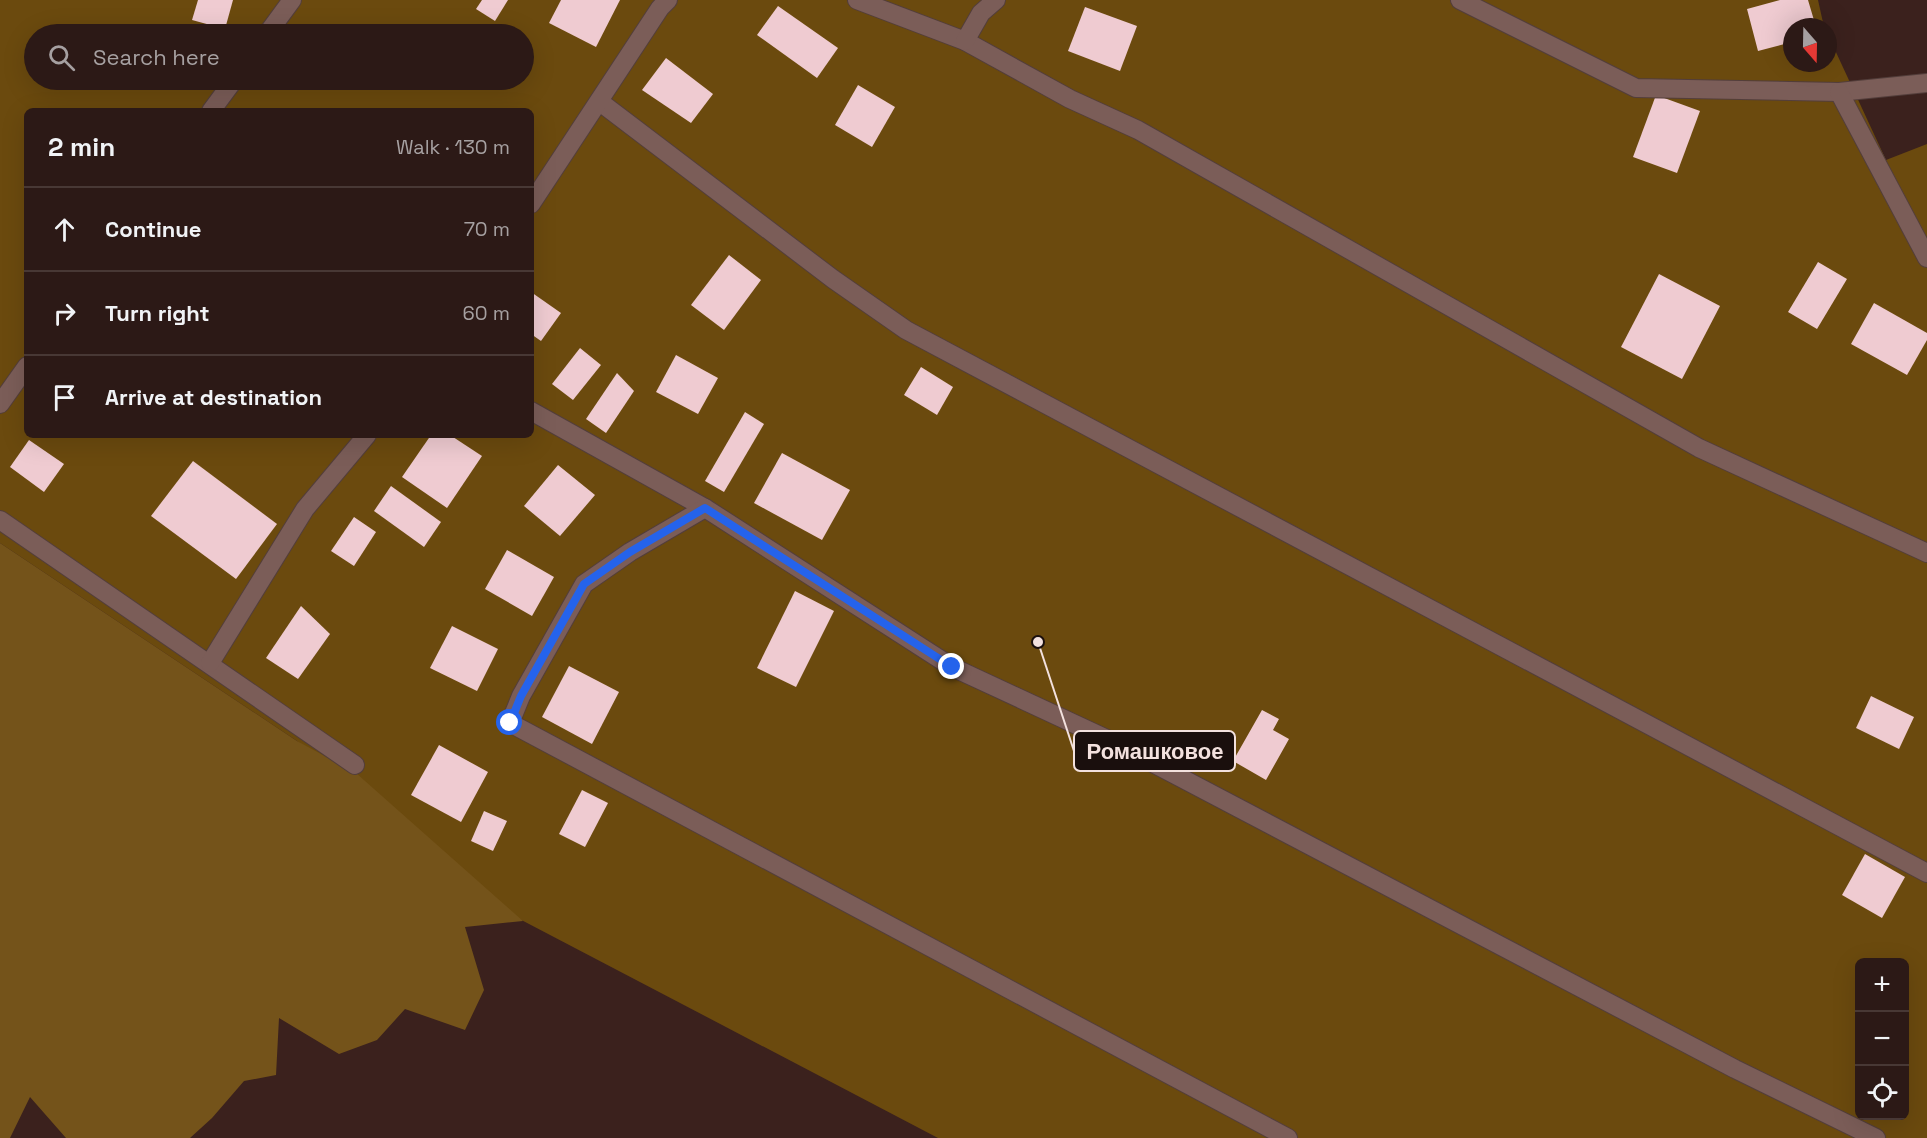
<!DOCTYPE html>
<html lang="en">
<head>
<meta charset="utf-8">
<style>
  body { margin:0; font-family:"Space Grotesk",sans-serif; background:#34221f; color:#f1f3f6 }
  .controls { position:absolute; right:18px; bottom:18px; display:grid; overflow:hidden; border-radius:9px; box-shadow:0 6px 24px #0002 }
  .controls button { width:54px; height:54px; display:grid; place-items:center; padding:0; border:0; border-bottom:2px solid #483835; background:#2c1916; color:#f1f3f6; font:30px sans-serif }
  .compass { position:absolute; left:1783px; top:18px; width:54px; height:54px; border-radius:50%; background:#2c1916; box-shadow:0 6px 24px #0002; rotate:160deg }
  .stop { position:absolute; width:18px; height:18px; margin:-14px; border:4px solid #2563eb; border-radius:50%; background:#fff }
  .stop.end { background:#2563eb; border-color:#fff; box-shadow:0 2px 6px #0008 }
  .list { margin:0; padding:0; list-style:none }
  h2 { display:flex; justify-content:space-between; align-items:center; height:78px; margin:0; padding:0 24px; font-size:26px }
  h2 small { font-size:20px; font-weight:400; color:#a6a0a1 }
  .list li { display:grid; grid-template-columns:39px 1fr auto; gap:18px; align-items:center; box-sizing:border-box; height:84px; padding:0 24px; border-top:2px solid #483835 }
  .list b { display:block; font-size:22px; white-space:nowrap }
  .list em { font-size:20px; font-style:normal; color:#a6a0a1 }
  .icon { flex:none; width:33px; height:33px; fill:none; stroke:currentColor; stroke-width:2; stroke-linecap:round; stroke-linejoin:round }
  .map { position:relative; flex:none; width:1927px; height:1138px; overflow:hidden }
  .search { position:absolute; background:#2c1916; box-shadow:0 6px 24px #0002; left:24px; top:24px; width:510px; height:66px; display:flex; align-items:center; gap:15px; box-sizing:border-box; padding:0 21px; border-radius:33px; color:#a6a0a1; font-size:22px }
  .panel { position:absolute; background:#2c1916; box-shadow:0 6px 24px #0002; left:24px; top:108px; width:510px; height:330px; border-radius:9px }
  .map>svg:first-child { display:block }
  .green { fill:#6b4a0e; fill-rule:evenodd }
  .forest { fill:#74531a }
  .building { fill:#efcbd1 }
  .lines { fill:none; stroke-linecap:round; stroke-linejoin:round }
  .minor-casing { stroke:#533e3b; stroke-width:20 }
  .minor { stroke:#7b5d58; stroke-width:18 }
  .route { stroke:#2563eb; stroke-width:8 }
  .leader { fill:none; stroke:#f3e1de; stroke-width:2 }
  .callout-dot { fill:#f3e1de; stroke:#1a0f0d; stroke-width:2 }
  .callout { fill:#1a0f0d; stroke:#f3e1de; stroke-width:2 }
  .callout-label { font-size:22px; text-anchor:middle; font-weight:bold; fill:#f3e1de }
</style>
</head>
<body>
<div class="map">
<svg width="1927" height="1138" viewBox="0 0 1927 1138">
  <rect width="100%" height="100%" fill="#3b211d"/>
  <path class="green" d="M0 0H1818L1824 27H1792V63H1828V35L1886 160 1927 144V1138H938L470 893 297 741 0 543ZM34 34H524V80H34ZM27 111H531V435H27ZM1860 962H1904V1116H1860Z"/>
  <polygon class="forest" points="0,543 297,741 356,773 523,921 465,927 484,990 465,1030 405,1009 377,1040 339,1054 279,1018 276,1075 244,1081 212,1118 190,1138 66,1138 30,1097 10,1138 0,1138"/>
  <g class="building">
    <polygon points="198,0 233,0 225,29 192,20"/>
    <polygon points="482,0 508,0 495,21 476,9"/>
    <polygon points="561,0 620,0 596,47 549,23"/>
    <polygon points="1780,0 1808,0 1816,27 1792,27 1792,42 1758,51 1747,9"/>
    <polygon points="778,6 838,48 817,78 757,35"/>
    <polygon points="1085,7 1137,26 1120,71 1068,51"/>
    <polygon points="303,28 319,34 300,34"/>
    <polygon points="666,58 713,94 691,123 642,90"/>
    <polygon points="858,85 895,107 872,147 835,125"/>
    <polygon points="1656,95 1700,111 1677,173 1633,157"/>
    <polygon points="729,255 761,280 724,330 691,305"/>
    <polygon points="1818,262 1847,279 1817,329 1788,312"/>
    <polygon points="1659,274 1720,306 1682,379 1621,347"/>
    <polygon points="531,292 561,313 541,341 531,334"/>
    <polygon points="1874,303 1927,333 1927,340 1907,375 1851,344"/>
    <polygon points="580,348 601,365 573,400 552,384"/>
    <polygon points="676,355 718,378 698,414 656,392"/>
    <polygon points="921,367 953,387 937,415 904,395"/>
    <polygon points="617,373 634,391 606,433 586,419"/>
    <polygon points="745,412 764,424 724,492 705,481"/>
    <polygon points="431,435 450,435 482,456 447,508 402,477"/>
    <polygon points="29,440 64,464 44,492 10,467"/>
    <polygon points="782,453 850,490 822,540 754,503"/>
    <polygon points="193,461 277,524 236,579 151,516"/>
    <polygon points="558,465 595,495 560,536 524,506"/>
    <polygon points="391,486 441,522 424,547 374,511"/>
    <polygon points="354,517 376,532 354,566 331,551"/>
    <polygon points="507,550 554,577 532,616 485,589"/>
    <polygon points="795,591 834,611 796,687 757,668"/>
    <polygon points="301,606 330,634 298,679 266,658"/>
    <polygon points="452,626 498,649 477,691 430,668"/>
    <polygon points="569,666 619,692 592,744 542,717"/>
    <polygon points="1871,696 1914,717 1899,749 1856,728"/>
    <polygon points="1262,710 1279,719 1273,730 1289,739 1266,780 1233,761"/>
    <polygon points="439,745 488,772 461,822 411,795"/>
    <polygon points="582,790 608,803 585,847 559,834"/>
    <polygon points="484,811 507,821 493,851 471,841"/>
    <polygon points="1865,854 1905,877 1882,918 1842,895"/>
  </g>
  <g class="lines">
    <g class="minor-casing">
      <g id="minor">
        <polyline points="857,0 965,41 1070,99 1138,130 1699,448 1927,553"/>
        <polyline points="1460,0 1636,88 1839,92 1927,83"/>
        <polyline points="267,34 292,0"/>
        <polyline points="965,41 981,13 996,0"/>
        <polyline points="1839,92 1927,258"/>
        <polyline points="600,102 833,279 906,330 1927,873"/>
        <polyline points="211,111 234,80"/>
        <polyline points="531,204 660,8 668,0"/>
        <polyline points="0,404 27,366"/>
        <polyline points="531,411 705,508 952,667 1109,740 1735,1069 1876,1138"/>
        <polyline points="705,508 630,552 584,584 521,696 510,723 1288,1138"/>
        <polyline points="0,520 355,765"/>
        <polyline points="210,663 305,509 367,435"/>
      </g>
    </g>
    <use href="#minor" class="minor"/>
  </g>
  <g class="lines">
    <polyline class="route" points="510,723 521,696 584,584 630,552 705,508 952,667"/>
  </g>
  <path class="leader" d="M1038 642L1074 751"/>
  <circle class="callout-dot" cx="1038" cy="642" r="6"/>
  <rect class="callout" x="1074" y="731" width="161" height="40" rx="6"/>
  <g class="callout-label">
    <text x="1155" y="759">Ромашковое</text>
  </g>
</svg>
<div class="controls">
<button>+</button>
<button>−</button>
<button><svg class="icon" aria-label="locate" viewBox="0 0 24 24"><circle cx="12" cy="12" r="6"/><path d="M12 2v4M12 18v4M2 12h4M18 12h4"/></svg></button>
</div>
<svg class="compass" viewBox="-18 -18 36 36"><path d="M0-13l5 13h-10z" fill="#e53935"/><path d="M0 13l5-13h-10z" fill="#a6a0a1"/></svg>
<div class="stop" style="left:510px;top:723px"></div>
<div class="stop end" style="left:952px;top:667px"></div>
<div class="search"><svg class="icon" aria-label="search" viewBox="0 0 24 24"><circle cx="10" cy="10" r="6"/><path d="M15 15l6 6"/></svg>Search here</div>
<section class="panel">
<h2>2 min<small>Walk · 130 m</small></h2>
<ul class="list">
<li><svg class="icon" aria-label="ahead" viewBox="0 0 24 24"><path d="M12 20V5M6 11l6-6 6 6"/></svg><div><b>Continue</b></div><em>70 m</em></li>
<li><svg class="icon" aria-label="right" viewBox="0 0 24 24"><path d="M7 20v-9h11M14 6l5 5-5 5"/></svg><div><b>Turn right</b></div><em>60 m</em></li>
<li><svg class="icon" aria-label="arrive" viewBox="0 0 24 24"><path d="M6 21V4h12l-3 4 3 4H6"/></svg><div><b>Arrive at destination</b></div></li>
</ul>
</section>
</div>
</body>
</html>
